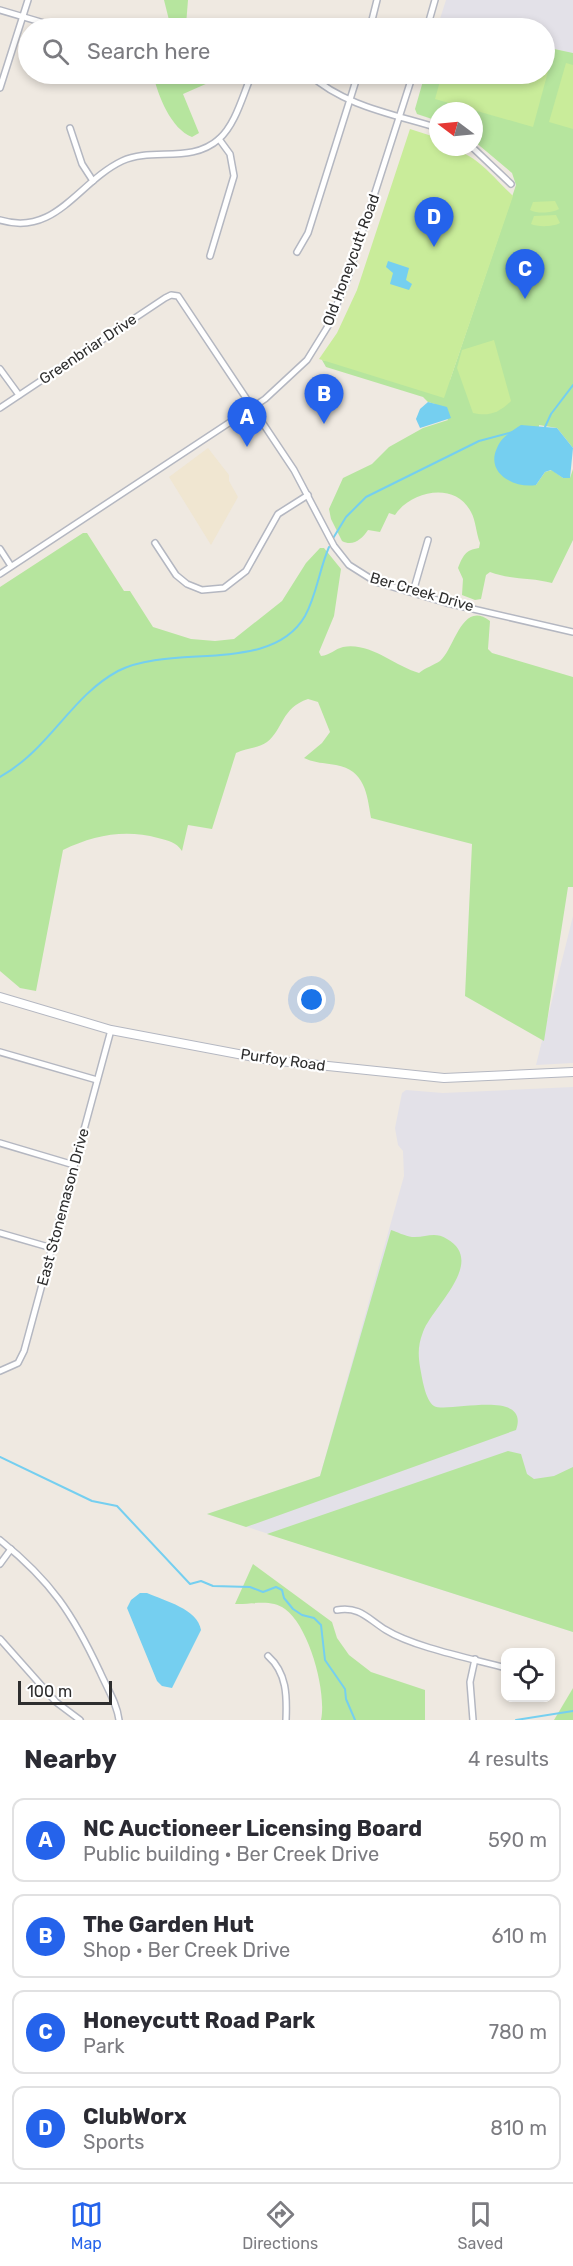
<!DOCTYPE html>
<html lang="en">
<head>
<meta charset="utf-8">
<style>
  body { margin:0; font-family:Rubik,sans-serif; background:#f7f7f7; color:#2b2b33 }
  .controls { position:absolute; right:18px; bottom:18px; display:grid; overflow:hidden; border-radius:12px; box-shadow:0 3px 9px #0003 }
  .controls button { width:54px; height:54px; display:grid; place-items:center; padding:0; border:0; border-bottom:2px solid #e1e1e2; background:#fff; color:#2b2b33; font:30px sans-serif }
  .compass { position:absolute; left:429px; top:102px; width:54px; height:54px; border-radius:50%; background:#fff; box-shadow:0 3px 9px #0003; rotate:286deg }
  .scale { position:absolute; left:18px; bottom:15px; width:94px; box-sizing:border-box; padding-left:6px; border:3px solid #2e2e2e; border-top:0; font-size:16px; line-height:21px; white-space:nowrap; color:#2e2e2e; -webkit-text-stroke:4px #fff; paint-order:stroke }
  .you { position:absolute; left:312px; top:1000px; width:21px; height:21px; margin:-15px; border:4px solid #fff; border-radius:50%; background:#1a73e8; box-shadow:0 0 0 9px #1a73e833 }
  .badge { display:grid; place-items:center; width:39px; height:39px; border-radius:50%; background:#2563eb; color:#fff; font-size:20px; font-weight:700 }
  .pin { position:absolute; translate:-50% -50px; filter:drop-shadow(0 2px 3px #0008) }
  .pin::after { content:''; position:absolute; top:32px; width:21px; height:18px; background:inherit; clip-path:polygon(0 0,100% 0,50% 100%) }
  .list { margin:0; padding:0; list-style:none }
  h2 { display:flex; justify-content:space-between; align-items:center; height:78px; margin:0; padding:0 24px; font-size:26px }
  h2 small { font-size:20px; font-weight:400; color:#7c7c81 }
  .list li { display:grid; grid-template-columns:39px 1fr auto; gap:18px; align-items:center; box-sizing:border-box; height:84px; margin:0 12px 12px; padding:0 12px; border:2px solid #e1e1e2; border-radius:12px }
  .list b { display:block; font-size:22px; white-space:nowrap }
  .list p { margin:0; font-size:20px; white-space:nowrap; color:#7c7c81 }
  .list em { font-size:20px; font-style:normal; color:#7c7c81 }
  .icon { flex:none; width:33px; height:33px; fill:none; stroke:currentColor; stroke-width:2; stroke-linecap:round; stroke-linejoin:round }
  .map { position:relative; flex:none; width:573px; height:1720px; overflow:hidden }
  .search { position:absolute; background:#fff; box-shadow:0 3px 9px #0003; left:18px; right:18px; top:18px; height:66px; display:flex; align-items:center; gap:15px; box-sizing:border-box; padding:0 21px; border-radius:33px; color:#7c7c81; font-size:22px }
  .sheet { height:462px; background:#fff }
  nav { display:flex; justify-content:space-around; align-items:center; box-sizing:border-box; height:84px; border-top:2px solid #e1e1e2; background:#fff; font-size:16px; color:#7c7c81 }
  nav a { display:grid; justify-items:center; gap:3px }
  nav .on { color:#2563eb }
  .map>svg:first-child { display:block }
  .industrial { fill:#e3e1e8 }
  .education { fill:#f0e6d1 }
  .green { fill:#b6e59e }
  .pitch { fill:#c9ec9a }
  .water { fill:#75cff0 }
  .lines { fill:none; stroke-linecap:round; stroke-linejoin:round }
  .stream { stroke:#75cff0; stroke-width:2 }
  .street-casing { stroke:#b4b7c1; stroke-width:8 }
  .secondary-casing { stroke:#b4b7c1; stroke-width:10 }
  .street { stroke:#fff; stroke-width:5 }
  .secondary { stroke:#fff; stroke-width:8 }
  .labels { text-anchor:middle; stroke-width:4.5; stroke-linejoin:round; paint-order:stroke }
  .street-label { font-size:15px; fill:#2e2e2e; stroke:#fff }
</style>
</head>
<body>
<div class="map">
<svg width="573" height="1720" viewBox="0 0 573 1720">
  <rect width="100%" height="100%" fill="#efe9e1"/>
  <g class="industrial">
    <polygon points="446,0 573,0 573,53 545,47 544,28 454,28 438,25"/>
    <polygon points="573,916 573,1063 536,1065"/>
    <polygon points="573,1087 573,1632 207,1514 320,1476 404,1176 403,1151 398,1145 395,1128 402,1093 406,1090 443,1093"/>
  </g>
  <polygon class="education" points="208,448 229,475 229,481 238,497 211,545 169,477"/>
  <g class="green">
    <polygon points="164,0 188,0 186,25 171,28"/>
    <path d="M545 47 573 53V448L557 428 539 425 536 485 545 472 552 470 563 478H570L573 469V540L552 583C531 577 511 580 490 572L486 575 481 599 475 600 462 595 463 579 458 568C463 556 465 550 479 548L480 543C476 533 476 521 471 512 455 481 411 491 395 515L389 513 380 532 368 530C362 539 353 547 342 541L331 519 329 509 343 478 372 464 389 447 423 428 448 420 435 404 428 402 423 397 326 367 322 360 450 380 516 185 512 173 474 141V111H438V121L417 114 415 109 425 74H544Z"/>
    <path d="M153 74 206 75 208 83 183 94 199 133 192 137C171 129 158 96 153 74Z"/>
    <path d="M83 533H87L124 591H130L153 627 191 639 215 641 234 639 282 601 306 563 320 548H324L341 569 334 616 319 652 321 656C330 655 335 649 343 647 371 642 394 666 419 673 425 668 434 665 440 661 455 648 462 599 490 621L488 649 492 653 573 677V887H568L544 1041 465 996 472 844 371 818C367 794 365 770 336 765 325 763 314 763 304 758L322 743 330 732 318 702 308 699C281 708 283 730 267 742 259 748 246 748 236 753L212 829 188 825 182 851C176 842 169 841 158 838 125 829 94 835 63 850L36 991 20 988 0 971V587Z"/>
    <path d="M391 1230C397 1232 405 1236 412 1237 426 1238 434 1231 447 1239 487 1262 432 1307 423 1332 418 1345 418 1354 420 1367 422 1377 425 1400 434 1406 446 1414 531 1387 516 1430L246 1527 207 1514 320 1476Z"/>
    <polygon points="508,1451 521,1454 527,1474 534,1479 554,1476 573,1467 573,1632 267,1534"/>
    <path d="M253 1564 332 1622 337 1638 349 1655 371 1672 425 1690V1720H321C327 1692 309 1626 285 1609 270 1598 251 1605 235 1604Z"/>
    <polygon points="573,1688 573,1720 554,1720"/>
  </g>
  <g class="pitch">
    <polygon points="566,63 573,65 573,129 549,122"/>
    <polygon points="545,67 549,68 533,127 435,99 442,74 544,74"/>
    <path d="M410 129 438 138V147C471 147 490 174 513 196L444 398 319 359 337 333 357 290Z"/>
    <path d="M555 201 559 209C553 213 537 214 530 210L533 202Z"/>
    <path d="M556 215 560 223C553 227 537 227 531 224L534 216Z"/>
    <path d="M494 340 511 401C500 412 489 417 473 413L457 368 462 350Z"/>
  </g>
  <g class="water">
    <polygon points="388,261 409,268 406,280 412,284 409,290 390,284 393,273 386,267"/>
    <polygon points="428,402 447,407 451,418 420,428 416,419 420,409"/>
    <path d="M521 425 557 428 573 448 570 478H563L551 470 545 472 536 485C515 489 485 473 497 448 501 437 512 431 521 425Z"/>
    <path d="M140 1593H147C165 1601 198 1609 201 1630L172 1688 162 1686 157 1681 127 1608 131 1600Z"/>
  </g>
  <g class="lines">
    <g class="stream">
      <polyline points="545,427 551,414 573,385"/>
      <polyline points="332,540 346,517 366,497 479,441 513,432"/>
      <path d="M0 777C51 748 70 697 118 671 172 643 271 675 305 616 317 594 319 570 329 547"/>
      <polyline points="0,1457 92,1501 117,1506 190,1584 201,1581 213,1586 250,1587 263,1592 276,1587 282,1590 284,1598 293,1609 302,1615 314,1618 321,1625 325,1660 345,1689 346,1699 355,1720"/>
      <polyline points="516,1720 573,1711"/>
    </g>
    <g class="street-casing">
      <g id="street">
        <polyline points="0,10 61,28"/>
        <polyline points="370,28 377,0"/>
        <polyline points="427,28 435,0"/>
        <path d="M309 74C344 106 393 114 438 128"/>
        <polyline points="0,88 28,0"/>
        <polyline points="70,128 82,164 93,181"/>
        <polyline points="472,147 511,184"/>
        <path d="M0 220C56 237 78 182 122 161 153 147 191 164 219 139 236 124 243 94 252 74"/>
        <polyline points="297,252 308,233 358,74"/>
        <polyline points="210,256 234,176 230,154 219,139"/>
        <polyline points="0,369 19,395"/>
        <polyline points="0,408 165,298 171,295 178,296 294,470 334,546 349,565 376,582 447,603 573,632"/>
        <polyline points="155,543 176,575 187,584 202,590 224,588 246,571 278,514 308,495"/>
        <polyline points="0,549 11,566"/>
        <polyline points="0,574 265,399 307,360 328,326 347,280 413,74"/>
        <polyline points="413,592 428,540"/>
        <polyline points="0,1052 97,1080"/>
        <polyline points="0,1143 74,1165"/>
        <polyline points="0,1233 52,1248"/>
        <polyline points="0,1371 18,1363 24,1351 111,1030"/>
        <path d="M0 1540C51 1581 73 1614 100 1672 107 1688 117 1703 119 1720"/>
        <polyline points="0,1564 11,1549"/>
        <path d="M337 1610C360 1606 368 1619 386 1630 413 1647 473 1659 506 1668"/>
        <polyline points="0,1639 56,1702 80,1720"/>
        <path d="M268 1656C287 1673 287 1696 286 1720"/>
        <polyline points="473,1720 470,1682 475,1659"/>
      </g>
    </g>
    <g class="secondary-casing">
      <polyline id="secondary" points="0,997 111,1030 270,1060 444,1078 573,1072"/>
    </g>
    <use href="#street" class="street"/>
    <use href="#secondary" class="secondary"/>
  </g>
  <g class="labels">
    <g class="street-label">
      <text transform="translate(351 260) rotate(-70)" y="5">Old Honeycutt Road</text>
      <text transform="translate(88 349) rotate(-34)" y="5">Greenbriar Drive</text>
      <text transform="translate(422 592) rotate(16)" y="5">Ber Creek Drive</text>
      <text transform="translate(283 1060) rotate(8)" y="5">Purfoy Road</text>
      <text transform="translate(63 1207) rotate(-75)" y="5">East Stonemason Drive</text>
    </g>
  </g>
</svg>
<div class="controls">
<button><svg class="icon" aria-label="locate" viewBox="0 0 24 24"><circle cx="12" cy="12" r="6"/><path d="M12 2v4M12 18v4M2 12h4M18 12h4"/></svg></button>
</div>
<svg class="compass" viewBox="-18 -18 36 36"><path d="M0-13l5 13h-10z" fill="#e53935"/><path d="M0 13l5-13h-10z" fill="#7c7c81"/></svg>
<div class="scale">100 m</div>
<div class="you"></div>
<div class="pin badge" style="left:247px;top:447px">A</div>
<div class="pin badge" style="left:324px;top:424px">B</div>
<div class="pin badge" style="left:525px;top:299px">C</div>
<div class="pin badge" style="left:434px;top:247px">D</div>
<div class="search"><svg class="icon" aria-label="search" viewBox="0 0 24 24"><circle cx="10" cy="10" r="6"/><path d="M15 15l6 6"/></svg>Search here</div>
</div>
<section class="sheet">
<h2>Nearby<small>4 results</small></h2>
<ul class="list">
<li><span class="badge">A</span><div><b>NC Auctioneer Licensing Board</b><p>Public building · Ber Creek Drive</p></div><em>590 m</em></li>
<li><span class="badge">B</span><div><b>The Garden Hut</b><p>Shop · Ber Creek Drive</p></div><em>610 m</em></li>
<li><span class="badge">C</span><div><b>Honeycutt Road Park</b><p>Park</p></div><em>780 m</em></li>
<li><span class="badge">D</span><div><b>ClubWorx</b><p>Sports</p></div><em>810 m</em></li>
</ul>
</section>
<nav>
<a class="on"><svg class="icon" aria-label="map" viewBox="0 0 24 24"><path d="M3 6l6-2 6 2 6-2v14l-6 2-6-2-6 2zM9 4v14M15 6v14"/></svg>Map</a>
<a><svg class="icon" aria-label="directions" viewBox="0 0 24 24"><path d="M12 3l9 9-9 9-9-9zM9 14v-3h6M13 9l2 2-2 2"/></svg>Directions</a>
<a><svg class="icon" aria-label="saved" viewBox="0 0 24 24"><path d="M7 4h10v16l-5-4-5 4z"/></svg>Saved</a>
</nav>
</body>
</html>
